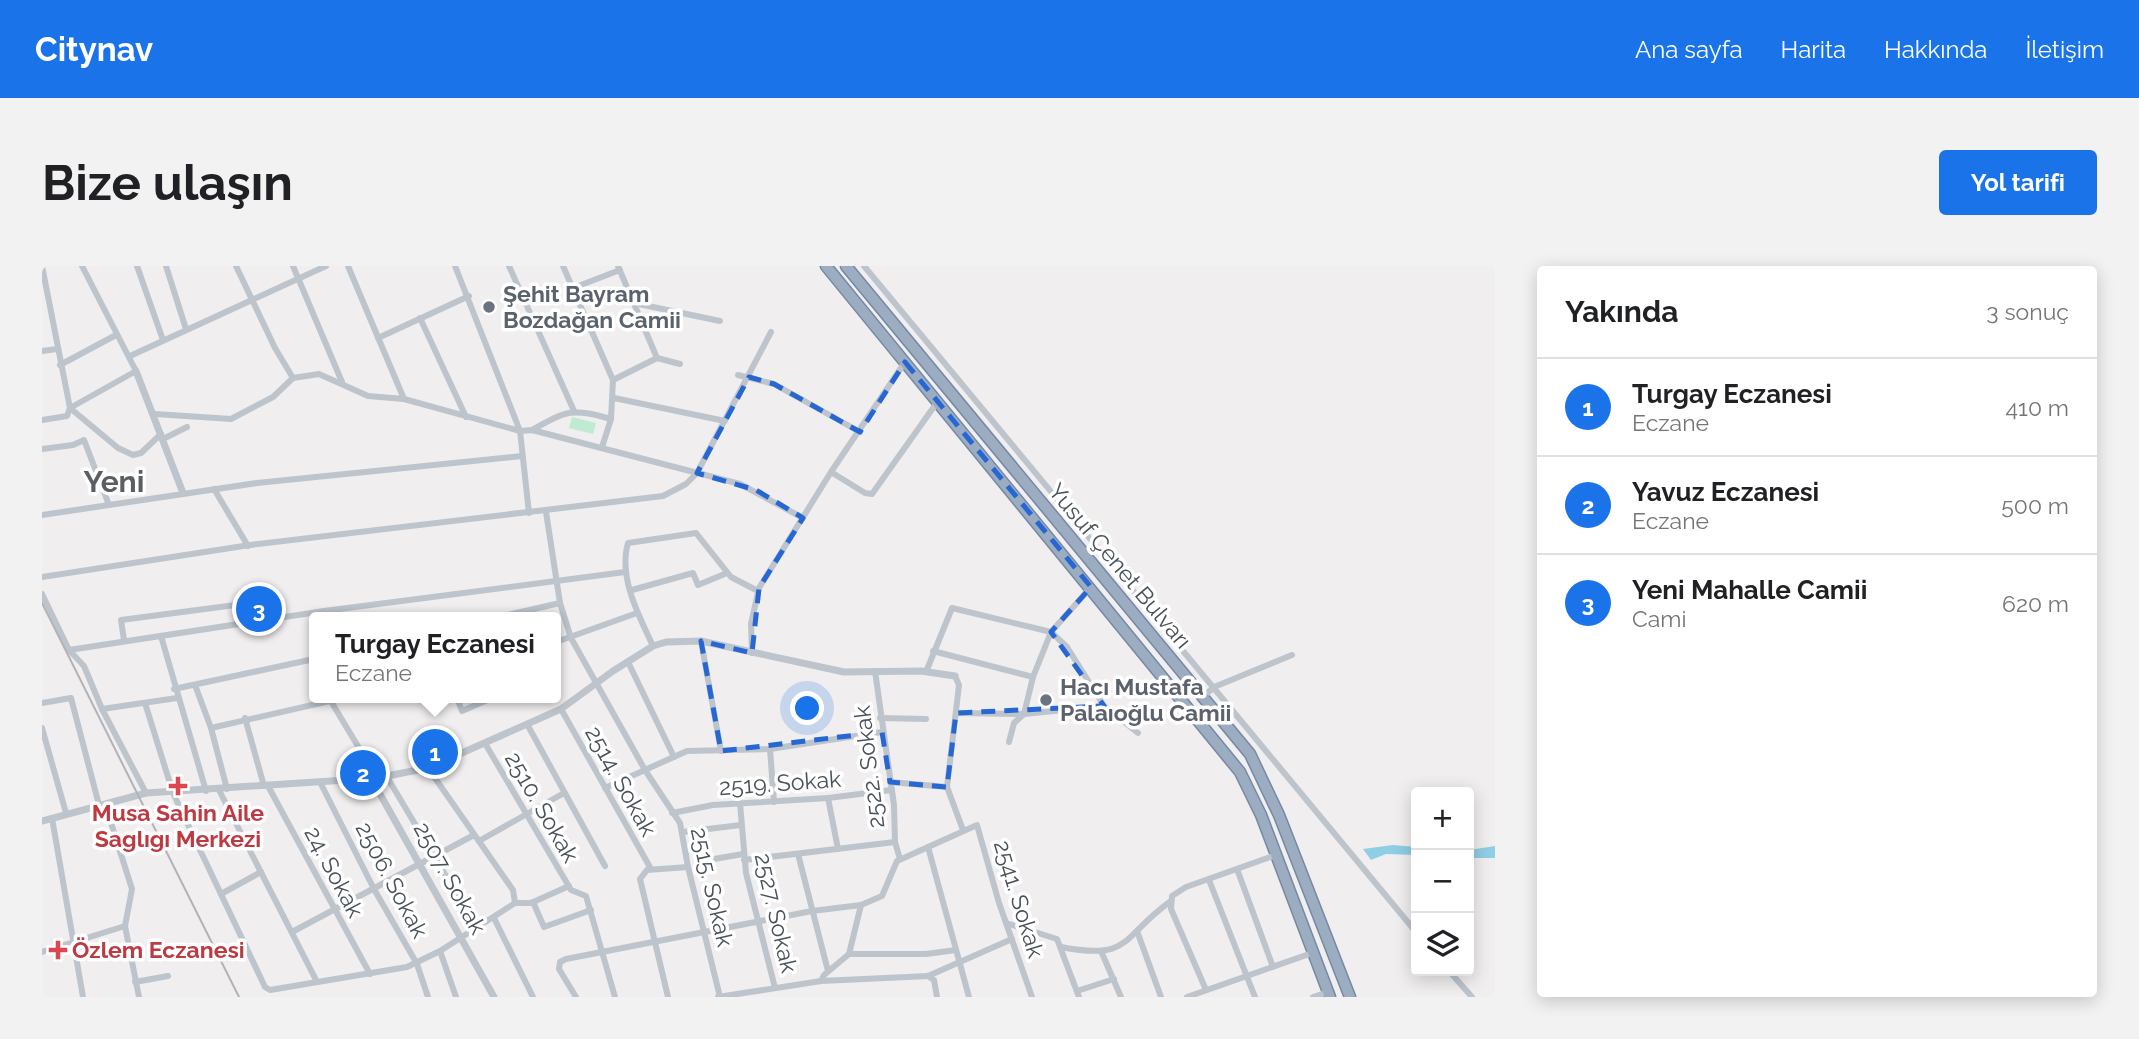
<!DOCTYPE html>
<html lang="tr">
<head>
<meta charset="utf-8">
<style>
  body { margin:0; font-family:Raleway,sans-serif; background:#f2f2f2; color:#202124 }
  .controls { position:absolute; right:21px; bottom:21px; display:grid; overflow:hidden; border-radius:7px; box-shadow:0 4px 18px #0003 }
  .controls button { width:63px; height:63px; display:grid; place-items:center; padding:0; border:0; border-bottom:2px solid #e0e0e0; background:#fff; color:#202124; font:35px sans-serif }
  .you { position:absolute; left:766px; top:443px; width:24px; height:24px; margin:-18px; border:5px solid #fff; border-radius:50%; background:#1a73e8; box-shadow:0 0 0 10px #1a73e833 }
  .badge { display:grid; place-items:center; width:46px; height:46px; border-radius:50%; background:#1a73e8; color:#fff; font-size:23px; font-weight:700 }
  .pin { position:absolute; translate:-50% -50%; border:4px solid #fff; box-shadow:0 2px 7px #0006 }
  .popup { position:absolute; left:267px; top:346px; width:252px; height:91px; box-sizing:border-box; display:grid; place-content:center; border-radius:7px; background:#fff; filter:drop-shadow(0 2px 5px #0005); font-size:23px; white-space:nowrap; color:#757577 }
  .popup b { font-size:26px; color:#202124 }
  .popup::after { content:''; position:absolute; left:50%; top:100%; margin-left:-14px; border:14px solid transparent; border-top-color:#fff }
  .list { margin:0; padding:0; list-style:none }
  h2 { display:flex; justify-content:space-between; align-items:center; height:91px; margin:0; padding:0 28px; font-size:30px }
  h2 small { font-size:23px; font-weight:400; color:#757577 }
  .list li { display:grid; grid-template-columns:46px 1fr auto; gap:21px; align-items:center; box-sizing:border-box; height:98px; padding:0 28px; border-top:2px solid #e0e0e0 }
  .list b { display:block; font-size:26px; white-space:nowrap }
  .list p { margin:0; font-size:23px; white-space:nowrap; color:#757577 }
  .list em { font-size:23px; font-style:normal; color:#757577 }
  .icon { flex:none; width:38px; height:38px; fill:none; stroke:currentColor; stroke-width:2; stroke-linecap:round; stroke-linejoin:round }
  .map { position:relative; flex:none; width:1453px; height:731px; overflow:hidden; border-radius:7px }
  header { display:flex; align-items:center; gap:42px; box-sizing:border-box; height:98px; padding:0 35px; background:#1a73e8; color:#fff }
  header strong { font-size:33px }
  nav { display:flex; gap:38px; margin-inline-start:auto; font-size:24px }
  .intro { display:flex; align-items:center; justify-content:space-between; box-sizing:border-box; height:168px; padding:0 42px }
  h1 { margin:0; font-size:49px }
  .button { padding:18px 32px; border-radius:7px; background:#1a73e8; color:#fff; font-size:24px; font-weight:700 }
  main { display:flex; gap:42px; padding:0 42px }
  aside { flex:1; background:#fff; border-radius:7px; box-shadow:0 4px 18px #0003 }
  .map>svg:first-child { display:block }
  .green { fill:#bfebd3 }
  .water { fill:#8fcee5 }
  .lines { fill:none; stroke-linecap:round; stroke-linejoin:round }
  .trunk-casing { stroke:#7489a5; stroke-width:13 }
  .minor { stroke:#bdc4cc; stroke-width:6 }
  .tertiary { stroke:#bdc4cc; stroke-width:7 }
  .trunk { stroke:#9cadc2; stroke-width:10 }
  .rail { stroke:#b1b3b8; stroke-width:2 }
  .marked { fill:none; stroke:#2667d3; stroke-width:5; stroke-dasharray:14 9; stroke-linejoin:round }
  .worship-dot { fill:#6b7280; stroke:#fff; stroke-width:2.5 }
  .health-dot { fill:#e0444e; stroke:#fff; stroke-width:2.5 }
  .labels { text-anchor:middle; stroke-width:7; stroke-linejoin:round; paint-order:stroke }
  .worship-label { font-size:23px; font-weight:bold; fill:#5b616d; stroke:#fff; text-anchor:start }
  .street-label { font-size:23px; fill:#48505a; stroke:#fff }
  .health-label { font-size:23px; font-weight:bold; fill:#be3a42; stroke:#fff }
  .district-label { font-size:30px; font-weight:bold; fill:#5b5e62; stroke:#fff }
</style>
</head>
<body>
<header>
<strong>Citynav</strong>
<nav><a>Ana sayfa</a><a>Harita</a><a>Hakkında</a><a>İletişim</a></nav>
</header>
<div class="intro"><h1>Bize ulaşın</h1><a class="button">Yol tarifi</a></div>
<main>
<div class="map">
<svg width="1453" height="731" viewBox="0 0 1453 731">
  <rect width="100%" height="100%" fill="#f0eeee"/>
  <polygon class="green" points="530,151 554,157 551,168 527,162"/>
  <g class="water">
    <polygon points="1351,579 1374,581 1374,589 1344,588 1329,594 1321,583"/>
    <polygon points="1453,580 1453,592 1427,592 1427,584"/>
  </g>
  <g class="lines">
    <g class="trunk-casing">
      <g id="trunk">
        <polyline points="784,0 1198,506 1219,549 1288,731"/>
        <polyline points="804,0 1208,488 1237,549 1308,731"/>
      </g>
    </g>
    <g class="minor">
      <polyline points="0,0 28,142 76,182 91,189 99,187 119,168"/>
      <polyline points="95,0 121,74"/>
      <polyline points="124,0 144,63"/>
      <polyline points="194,0 233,82 251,112"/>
      <polyline points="251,0 300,116"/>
      <polyline points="306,0 362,133"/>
      <polyline points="413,0 478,165 487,247"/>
      <polyline points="467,0 532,145"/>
      <polyline points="521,0 571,114 569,153 560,181"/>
      <polyline points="576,0 615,92"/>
      <polyline points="822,0 1374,666"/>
      <polyline points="531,22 578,4"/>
      <polyline points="592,37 678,55"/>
      <polyline points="378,52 424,151"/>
      <polyline points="336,72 427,30"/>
      <polyline points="0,85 15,83"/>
      <polyline points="88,90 284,0"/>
      <polyline points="18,99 74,69"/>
      <polyline points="696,109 732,118 818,166"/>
      <polyline points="571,114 615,92 638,98"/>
      <polyline points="572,132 683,155"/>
      <polyline points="113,148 189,153 231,131 251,112 277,108 326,130 362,133 478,165 490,164 698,218 761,252"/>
      <polyline points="0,154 25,150 28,142 94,105 40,0"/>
      <path d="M490 164C526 144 529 142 569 153"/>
      <polyline points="121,173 145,161"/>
      <polyline points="0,183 31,179 42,174 67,239"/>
      <polyline points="789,206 823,227 830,228 896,135"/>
      <polyline points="172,223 206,280"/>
      <polyline points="504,246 518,337 529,372 603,504 638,557 646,601 678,731"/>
      <polyline points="0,249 215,217 480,190"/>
      <polyline points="0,311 208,279 621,230 644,218 655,207 729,66"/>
      <polyline points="590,324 651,307 656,319 685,307"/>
      <polyline points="0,328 27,384 42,400 60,443 104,527"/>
      <polyline points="457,351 518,337"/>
      <polyline points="119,370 164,525"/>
      <polyline points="82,374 79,354 201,338 207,358"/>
      <polyline points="659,375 679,485"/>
      <polyline points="514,376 595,347"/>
      <path d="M611 380C597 350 576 311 586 277L654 267 689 311 716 325"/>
      <polyline points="27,384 282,345 583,306"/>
      <polyline points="891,385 991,411"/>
      <polyline points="710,387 709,358 717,322 789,206 863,96"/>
      <polyline points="586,396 632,491"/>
      <polyline points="833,405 852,539 853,576 858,593"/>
      <polyline points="884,406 910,342 1009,366 1025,381 1062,440"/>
      <polyline points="913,410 917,419 905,521 921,564"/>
      <polyline points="153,419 169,462 185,523"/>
      <polyline points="132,423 272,393"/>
      <polyline points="1162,430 1172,421 1250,389"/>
      <polyline points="287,432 335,512"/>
      <polyline points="415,432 420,445 450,432"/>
      <polyline points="0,437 29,432 57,539"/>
      <polyline points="103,437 131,527 223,721 228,724 365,701 398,685 473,637 471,624 386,502"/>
      <polyline points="60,443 135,432"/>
      <polyline points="519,443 609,603"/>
      <polyline points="914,447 982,448 1062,440 1096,467"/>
      <polyline points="203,452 222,520"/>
      <polyline points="838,452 884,453"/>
      <polyline points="485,458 563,600"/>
      <polyline points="0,462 24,547"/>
      <polyline points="169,462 301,432"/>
      <polyline points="967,476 972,457 982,448 991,411 1009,366 1049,321"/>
      <polyline points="444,479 529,624 544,630 573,731"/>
      <polyline points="728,483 732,536"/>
      <polyline points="345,511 435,662"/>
      <polyline points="278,516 332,623 375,698 386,731"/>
      <polyline points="848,516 905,521"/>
      <polyline points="226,520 328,708"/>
      <polyline points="563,522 645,485 728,483 840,466"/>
      <polyline points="177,524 274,714"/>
      <polyline points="786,532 796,583"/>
      <polyline points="698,537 704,607 733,722"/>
      <polyline points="63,538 90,623 83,660 97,731"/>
      <polyline points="630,547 671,539 786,532 850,524"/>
      <polyline points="10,552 41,731"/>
      <polyline points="641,566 699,559"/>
      <polyline points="437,575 522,527"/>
      <polyline points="886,581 927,731"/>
      <polyline points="756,588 786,705"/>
      <polyline points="672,593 701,588"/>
      <polyline points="702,594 853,576"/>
      <polyline points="1195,603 1231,701"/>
      <polyline points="1167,614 1213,731"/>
      <polyline points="179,628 219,606"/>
      <polyline points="491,636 502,661 549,644"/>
      <polyline points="473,637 489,637 527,620"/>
      <polyline points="452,652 491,731"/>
      <polyline points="964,657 1015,673 1037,731"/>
      <polyline points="1095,665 1119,731"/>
      <polyline points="250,666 432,569"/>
      <path d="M1019 681C1091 695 1079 670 1129 635"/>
      <polyline points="398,685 414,731"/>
      <polyline points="1059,685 1079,731"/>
      <polyline points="0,686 83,660"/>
      <polyline points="807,688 884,688 914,684"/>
      <polyline points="1407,705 1430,731"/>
      <polyline points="886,710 892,714 895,731"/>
      <polyline points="779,715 782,709 807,688 819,639 840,630 855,595 935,559 957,637 990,731"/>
      <polyline points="93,716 126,710"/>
      <polyline points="1164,724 1129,643 1130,630 1144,621 1234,589"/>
      <polyline points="1035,725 1072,713"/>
      <polyline points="534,731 517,703 518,696 524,693 770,645 819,639"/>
      <polyline points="626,731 598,613 605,604 646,601"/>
      <polyline points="676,731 779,715 886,710 970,673"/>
      <polyline points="1145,731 1270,687"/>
      <polyline points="1271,731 1286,726"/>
    </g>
    <g class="tertiary">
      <polyline points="94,105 141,227"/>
      <polyline points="329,512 452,731"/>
      <polyline points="0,555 104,527 335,512 386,502 519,443 571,405 611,380 624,376 659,375 802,406 879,405 913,410"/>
    </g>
    <use href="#trunk" class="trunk"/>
    <polyline class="rail" points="0,337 197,731"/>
  </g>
  <path class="marked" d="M863 96 1049 321 1009 366 1062 440 914 447 905 521 848 516 840 466 679 485 659 375 710 387 717 322 761 252 714 224 655 207 707 111 732 118 818 166Z"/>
  <g class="worship-dot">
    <circle cx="447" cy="41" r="7"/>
    <circle cx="1004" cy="434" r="7"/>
  </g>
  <g class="health-dot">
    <path d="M132.5 509.5h7v7h7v7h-7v7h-7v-7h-7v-7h7z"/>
    <path d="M12.5 673.5h7v7h7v7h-7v7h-7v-7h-7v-7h7z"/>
  </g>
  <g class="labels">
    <g class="worship-label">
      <text x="461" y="36">Şehit Bayram<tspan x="461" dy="26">Bozdağan Camii</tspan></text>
      <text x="1018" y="429">Hacı Mustafa<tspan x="1018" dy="26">Palaıoğlu Camii</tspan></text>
    </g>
    <g class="street-label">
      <text transform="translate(1078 300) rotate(50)" y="8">Yusuf Çenet Bulvarı</text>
      <text transform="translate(827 501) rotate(-97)" y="8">2522. Sokak</text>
      <text transform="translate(579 515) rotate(61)" y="8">2514. Sokak</text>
      <text transform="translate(738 517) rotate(-4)" y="8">2519. Sokak</text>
      <text transform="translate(500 541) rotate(60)" y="8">2510. Sokak</text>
      <text transform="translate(292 606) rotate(62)" y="8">24. Sokak</text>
      <text transform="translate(408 612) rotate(61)" y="8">2507. Sokak</text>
      <text transform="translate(350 614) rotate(62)" y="8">2506. Sokak</text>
      <text transform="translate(670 621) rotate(77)" y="8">2515. Sokak</text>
      <text transform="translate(977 633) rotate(73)" y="8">2541. Sokak</text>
      <text transform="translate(734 647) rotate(77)" y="8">2527. Sokak</text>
    </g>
    <g class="health-label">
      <text x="136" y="555">Musa Sahin Aile<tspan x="136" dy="26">Saglıgı Merkezi</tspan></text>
      <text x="30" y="692" text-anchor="start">Özlem Eczanesi</text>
    </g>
    <g class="district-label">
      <text x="72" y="226">Yeni</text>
    </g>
  </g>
</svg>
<div class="controls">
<button>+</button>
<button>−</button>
<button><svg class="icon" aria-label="layers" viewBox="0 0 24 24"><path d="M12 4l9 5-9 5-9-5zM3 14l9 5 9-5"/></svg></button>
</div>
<div class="you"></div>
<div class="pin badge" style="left:393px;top:486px">1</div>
<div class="popup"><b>Turgay Eczanesi</b>Eczane</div>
<div class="pin badge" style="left:321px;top:507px">2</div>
<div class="pin badge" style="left:217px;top:343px">3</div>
</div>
<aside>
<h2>Yakında<small>3 sonuç</small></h2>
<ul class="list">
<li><span class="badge">1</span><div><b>Turgay Eczanesi</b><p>Eczane</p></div><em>410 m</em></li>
<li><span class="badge">2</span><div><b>Yavuz Eczanesi</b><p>Eczane</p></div><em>500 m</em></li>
<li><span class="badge">3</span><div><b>Yeni Mahalle Camii</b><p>Cami</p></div><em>620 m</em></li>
</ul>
</aside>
</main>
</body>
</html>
